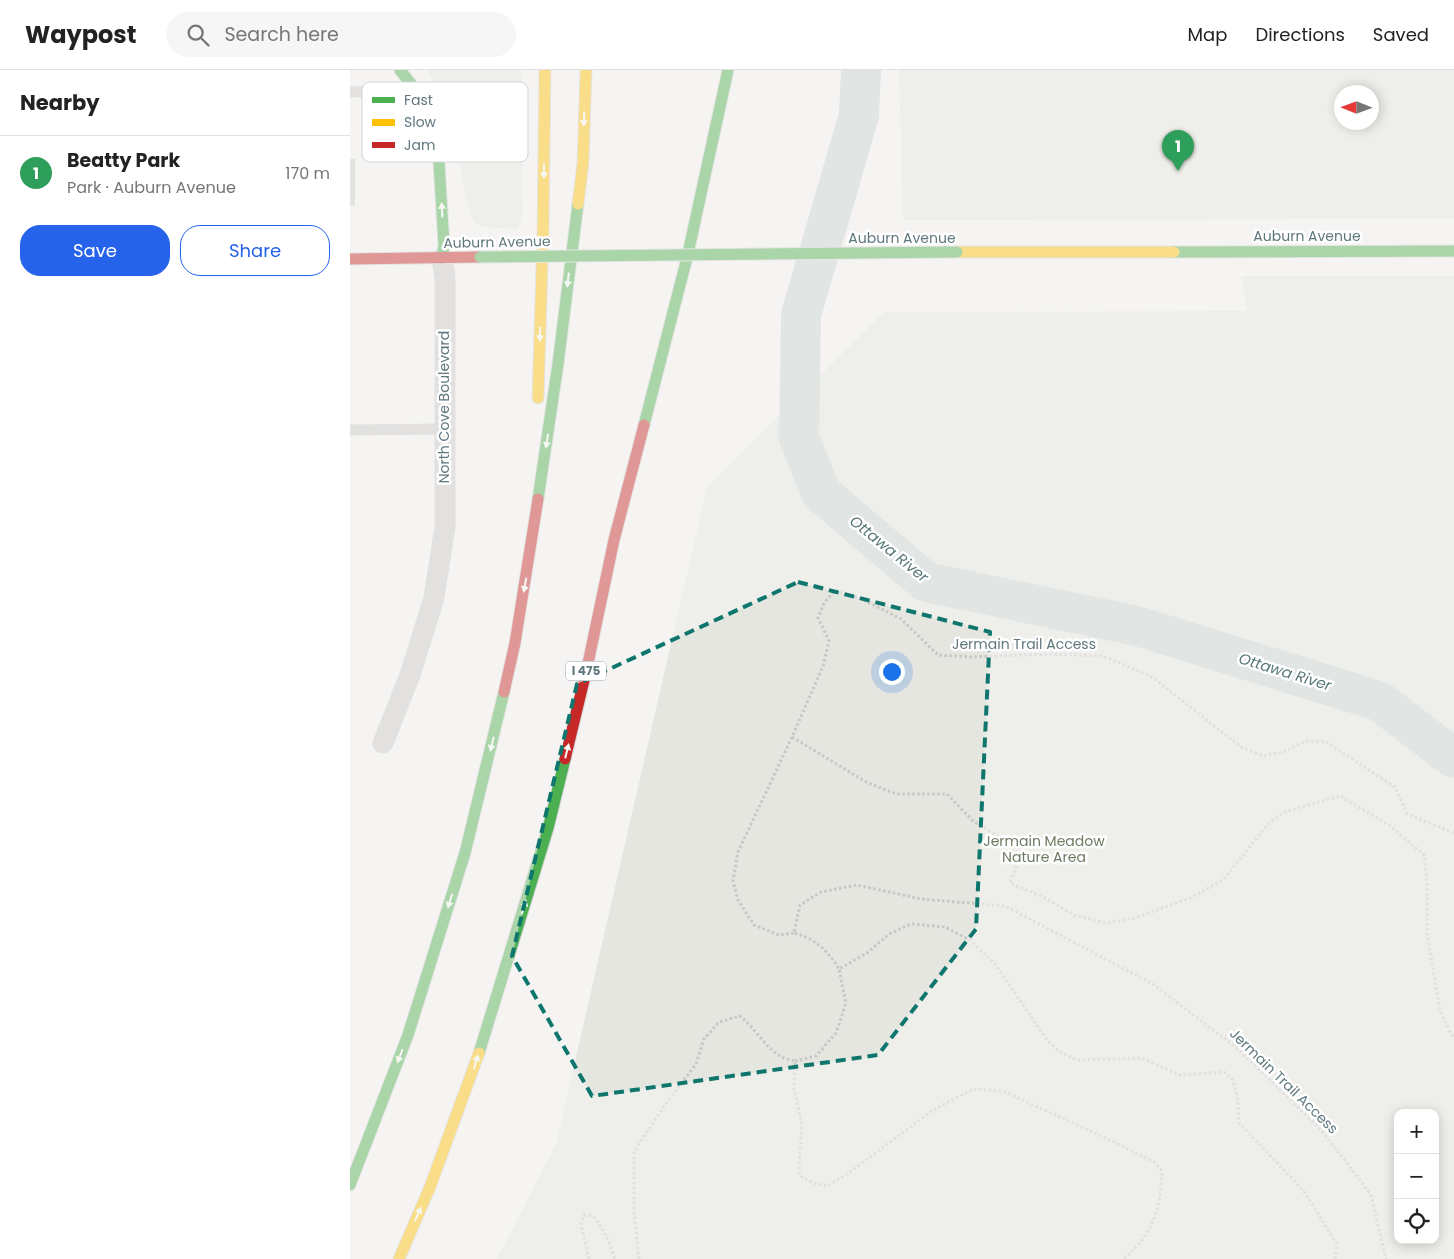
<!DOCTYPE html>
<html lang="en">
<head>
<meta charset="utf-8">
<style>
  body { margin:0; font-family:Poppins,sans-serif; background:#f6f6f6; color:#222 }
  .controls { position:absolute; right:15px; bottom:15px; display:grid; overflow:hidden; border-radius:10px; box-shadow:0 2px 12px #0003 }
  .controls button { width:45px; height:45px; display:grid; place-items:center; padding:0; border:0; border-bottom:1px solid #e0e0e0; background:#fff; color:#222; font:25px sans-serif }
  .compass { position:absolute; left:984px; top:15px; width:45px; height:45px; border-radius:50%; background:#fff; box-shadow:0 2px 12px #0003; rotate:271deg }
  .you { position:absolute; left:541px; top:601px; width:18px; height:18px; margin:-12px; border:4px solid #fff; border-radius:50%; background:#1a73e8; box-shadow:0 0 0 8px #1a73e833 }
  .badge { display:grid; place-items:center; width:32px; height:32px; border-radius:50%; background:#2563eb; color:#fff; font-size:16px; font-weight:700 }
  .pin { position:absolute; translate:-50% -41px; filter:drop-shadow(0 1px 2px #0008) }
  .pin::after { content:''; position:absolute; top:26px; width:18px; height:15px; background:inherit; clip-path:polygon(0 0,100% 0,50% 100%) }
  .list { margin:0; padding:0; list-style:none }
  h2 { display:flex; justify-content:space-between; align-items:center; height:65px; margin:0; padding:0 20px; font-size:21px }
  h2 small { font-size:16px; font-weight:400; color:#767676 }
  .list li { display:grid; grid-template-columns:32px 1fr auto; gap:15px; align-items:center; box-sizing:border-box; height:75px; padding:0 20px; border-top:1px solid #e0e0e0 }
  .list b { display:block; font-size:19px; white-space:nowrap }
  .list p { margin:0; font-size:16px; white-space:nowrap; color:#767676 }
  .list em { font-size:16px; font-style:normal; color:#767676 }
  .actions { display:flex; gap:10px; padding:15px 20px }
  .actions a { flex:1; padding:11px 0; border:1px solid #2563eb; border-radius:20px; text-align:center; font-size:18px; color:#2563eb }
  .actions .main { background:#2563eb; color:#fff }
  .icon { flex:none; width:28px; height:28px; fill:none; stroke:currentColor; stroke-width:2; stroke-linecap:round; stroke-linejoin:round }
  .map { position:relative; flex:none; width:1104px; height:1189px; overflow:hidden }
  header { display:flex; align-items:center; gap:30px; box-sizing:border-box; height:70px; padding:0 25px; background:#fff; border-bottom:1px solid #e0e0e0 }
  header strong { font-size:24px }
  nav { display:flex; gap:28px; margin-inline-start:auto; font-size:18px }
  .search { width:350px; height:45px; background:#f6f6f6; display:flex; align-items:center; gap:12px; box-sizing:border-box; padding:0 18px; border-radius:28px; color:#767676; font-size:19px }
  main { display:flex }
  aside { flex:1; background:#fff }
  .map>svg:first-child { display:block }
  .green { fill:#e4e6df; fill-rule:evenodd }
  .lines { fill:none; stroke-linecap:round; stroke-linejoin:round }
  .river { stroke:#c8d4d4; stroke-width:40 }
  .building { fill:#cccece }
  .fast-casing { stroke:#d1d2d2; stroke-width:13 }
  .slow-casing { stroke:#d1d2d2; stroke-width:13 }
  .jam-casing { stroke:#d1d2d2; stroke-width:13 }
  .path { stroke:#c6c8c8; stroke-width:3; stroke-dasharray:2.5 2.5; stroke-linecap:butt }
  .lane { stroke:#c9cacb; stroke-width:11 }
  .street { stroke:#c9cacb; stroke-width:21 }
  .fast { stroke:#4caf50; stroke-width:11 }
  .slow { stroke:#ffc107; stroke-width:11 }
  .jam { stroke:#c62828; stroke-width:11 }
  .fast-bridge-casing { stroke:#d1d2d2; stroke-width:13; stroke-linecap:butt }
  .fast-bridge { stroke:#4caf50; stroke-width:11 }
  .oneway { fill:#f6fbf6 }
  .marked { fill:none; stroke:#0f766e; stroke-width:4; stroke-dasharray:10 6; stroke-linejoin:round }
  .labels { text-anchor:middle; stroke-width:5; stroke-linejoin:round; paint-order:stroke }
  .shield { fill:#fff; stroke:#8fa0a5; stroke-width:1 }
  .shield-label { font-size:12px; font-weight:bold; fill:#5f787e }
  .street-label { font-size:14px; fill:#5f787e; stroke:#fff }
  .park-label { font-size:14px; fill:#6d7b62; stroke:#fff }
  .water-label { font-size:15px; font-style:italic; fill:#5a797a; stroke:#fff }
  .key { fill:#fff; stroke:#cfd6d8; stroke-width:1 }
  .key-label { font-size:14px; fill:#5f787e }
</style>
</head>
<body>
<header>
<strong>Waypost</strong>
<div class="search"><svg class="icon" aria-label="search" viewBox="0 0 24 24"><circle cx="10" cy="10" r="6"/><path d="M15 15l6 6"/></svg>Search here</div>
<nav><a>Map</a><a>Directions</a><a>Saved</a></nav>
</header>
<main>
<aside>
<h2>Nearby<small></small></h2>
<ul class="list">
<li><span class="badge" style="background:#2e9e5b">1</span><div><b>Beatty Park</b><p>Park · Auburn Avenue</p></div><em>170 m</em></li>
</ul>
<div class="actions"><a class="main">Save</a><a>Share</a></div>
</aside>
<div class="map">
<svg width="1104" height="1189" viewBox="0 0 1104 1189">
  <rect width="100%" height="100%" fill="#f5f4f2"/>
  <g class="green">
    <polygon points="78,0 171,0 172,146 168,159 133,157 124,152 117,132 101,50"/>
    <path d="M549 0H1104V149L553 150ZM1022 22V52H992V22Z"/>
    <path d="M891 206H1104V1189H147L206 1074 357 417 534 242 897 241ZM1048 1043H1085V1170H1048Z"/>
  </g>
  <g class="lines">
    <polyline class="river" points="511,0 509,45 451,245 449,368 471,423 576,512 787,556 1029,631 1104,688"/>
  </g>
  <rect class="building" x="0" y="89" width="5" height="47"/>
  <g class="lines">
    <g class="fast-casing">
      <g id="fast">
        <polyline points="50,0 61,14 76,48 89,93 94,175 92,188"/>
        <polyline points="824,182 1104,181"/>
        <polyline points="294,355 337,188 378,0"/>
        <polyline points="188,429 208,294 228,134"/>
        <polyline points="129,983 198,758 215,689"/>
        <polyline points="0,1115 58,965 115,783 154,622"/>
      </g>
    </g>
    <g class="slow-casing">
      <g id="slow">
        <polyline points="228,134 233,93 236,0"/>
        <polyline points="607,182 824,182"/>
        <polyline points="188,328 193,162 195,0"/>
        <polyline points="49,1189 80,1117 129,983"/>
      </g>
    </g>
    <g class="jam-casing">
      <g id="jam">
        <polyline points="0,189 130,187"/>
        <polyline points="154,622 165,573 188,429"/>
        <polyline points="215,689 237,598 264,470 294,355"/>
      </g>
    </g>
    <g class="path">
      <polyline points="442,667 388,782 383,811 388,830 404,855 429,865 444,863"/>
      <polyline points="1104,763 1057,744 1045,717 976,672 956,671 933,682 913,686 891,677 802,607 753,586 701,584 621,587 588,585 551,549 508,527 485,520 474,533 468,548 479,571 473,596 442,667 516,712 546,724 597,724 624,752 660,773 665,779 667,794 660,813 693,827 724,845 757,853 785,848 840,828 873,810 920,752 937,741 990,726 1039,755 1074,785 1077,813 1077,863 1090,941 1104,969"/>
      <polyline points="445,991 466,986 486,963 496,933 489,899"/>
      <path d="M239 1189 231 1154 234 1145 243 1146C254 1159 260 1173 265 1189"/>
      <path d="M289 1189 284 1143V1082L312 1039 346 994 354 969 369 952 390 946C405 958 414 976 430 986 434 989 440 990 445 991L444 1019 452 1055 449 1096 450 1106 463 1113 477 1116 497 1104 583 1040 623 1019 653 1021 764 1072 804 1092 812 1101C811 1139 803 1164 774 1189"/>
      <path d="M985 1189 987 1174 953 1120 889 1053 888 1031 883 1010 874 1002 829 1005 792 988 727 990 710 982 697 970 645 894 620 870 595 857 561 854 539 864 517 883 489 899C477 880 466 869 444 863L450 835 471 822 507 815 571 829 655 836 803 914 888 979 969 1058 998 1094 1021 1125 1036 1189"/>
    </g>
    <g class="lane">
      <polyline points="0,22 63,21"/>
      <polyline points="0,360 94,359"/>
    </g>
    <polyline class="street" points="33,673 60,605 84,528 95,456 95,207 92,188"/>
    <use href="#fast" class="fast"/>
    <use href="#slow" class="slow"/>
    <use href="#jam" class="jam"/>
    <g class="fast-bridge-casing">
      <polyline id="fast-bridge" points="130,187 607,182"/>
    </g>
    <use href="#fast-bridge" class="fast-bridge"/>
  </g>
  <defs><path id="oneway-solid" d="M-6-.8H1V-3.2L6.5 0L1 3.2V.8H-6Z" transform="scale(1.25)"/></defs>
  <g class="oneway">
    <use href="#oneway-solid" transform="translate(234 49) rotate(92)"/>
    <use href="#oneway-solid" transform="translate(194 101) rotate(91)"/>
    <use href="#oneway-solid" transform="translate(92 140) rotate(-93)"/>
    <use href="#oneway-solid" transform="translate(218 210) rotate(97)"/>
    <use href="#oneway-solid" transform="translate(190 264) rotate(92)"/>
    <use href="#oneway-solid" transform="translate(197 371) rotate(98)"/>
    <use href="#oneway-solid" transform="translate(175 515) rotate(100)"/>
    <use href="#oneway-solid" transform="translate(142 674) rotate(104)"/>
    <use href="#oneway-solid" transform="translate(217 681) rotate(-76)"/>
    <use href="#oneway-solid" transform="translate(100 831) rotate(107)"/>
    <use href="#oneway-solid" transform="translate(174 837) rotate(-73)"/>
    <use href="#oneway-solid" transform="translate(50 986) rotate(111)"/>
    <use href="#oneway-solid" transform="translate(126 992) rotate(-73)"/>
    <use href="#oneway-solid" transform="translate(68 1144) rotate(-66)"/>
  </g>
  <path d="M0 0H1104V1189H0ZM448 512 640 562 626 859 528 985 242 1026 162 886 227 614Z" fill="#f5f4f2" fill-opacity=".55" fill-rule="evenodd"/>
  <path class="marked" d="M448 512 640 562 626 859 528 985 242 1026 162 886 227 614Z"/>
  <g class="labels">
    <rect class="shield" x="216" y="591.5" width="40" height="19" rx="4"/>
    <g class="shield-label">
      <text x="236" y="605">I 475</text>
    </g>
    <g class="street-label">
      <text x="957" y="171">Auburn Avenue</text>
      <text x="552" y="173">Auburn Avenue</text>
      <text transform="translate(147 172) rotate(-1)" y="5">Auburn Avenue</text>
      <text transform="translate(94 337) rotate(-90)" y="5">North Cove Boulevard</text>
      <text x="674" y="579">Jermain Trail Access</text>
      <text transform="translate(934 1011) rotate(44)" y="5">Jermain Trail Access</text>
    </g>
    <g class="park-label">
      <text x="694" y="776">Jermain Meadow<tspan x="694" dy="16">Nature Area</tspan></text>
    </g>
    <g class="water-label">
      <text transform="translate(539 479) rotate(39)" y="5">Ottawa River</text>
      <text transform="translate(935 602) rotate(17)" y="5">Ottawa River</text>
    </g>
  </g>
  <rect x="12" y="12" width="166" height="80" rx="8" class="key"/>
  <rect x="22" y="27" width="23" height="6" fill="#4caf50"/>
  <rect x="22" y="49" width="23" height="7" fill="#ffc107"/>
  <rect x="22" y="72" width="23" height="6" fill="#c62828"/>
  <g class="key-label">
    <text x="54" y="35">Fast</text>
    <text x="54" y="57">Slow</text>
    <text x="54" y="80">Jam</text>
  </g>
</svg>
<div class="controls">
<button>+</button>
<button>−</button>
<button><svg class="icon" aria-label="locate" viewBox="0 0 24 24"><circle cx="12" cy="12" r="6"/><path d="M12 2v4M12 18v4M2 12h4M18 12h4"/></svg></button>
</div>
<svg class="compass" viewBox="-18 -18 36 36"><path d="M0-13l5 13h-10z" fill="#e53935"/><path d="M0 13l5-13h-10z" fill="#767676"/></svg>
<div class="you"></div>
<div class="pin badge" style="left:828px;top:101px;background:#2e9e5b">1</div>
</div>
</main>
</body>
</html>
